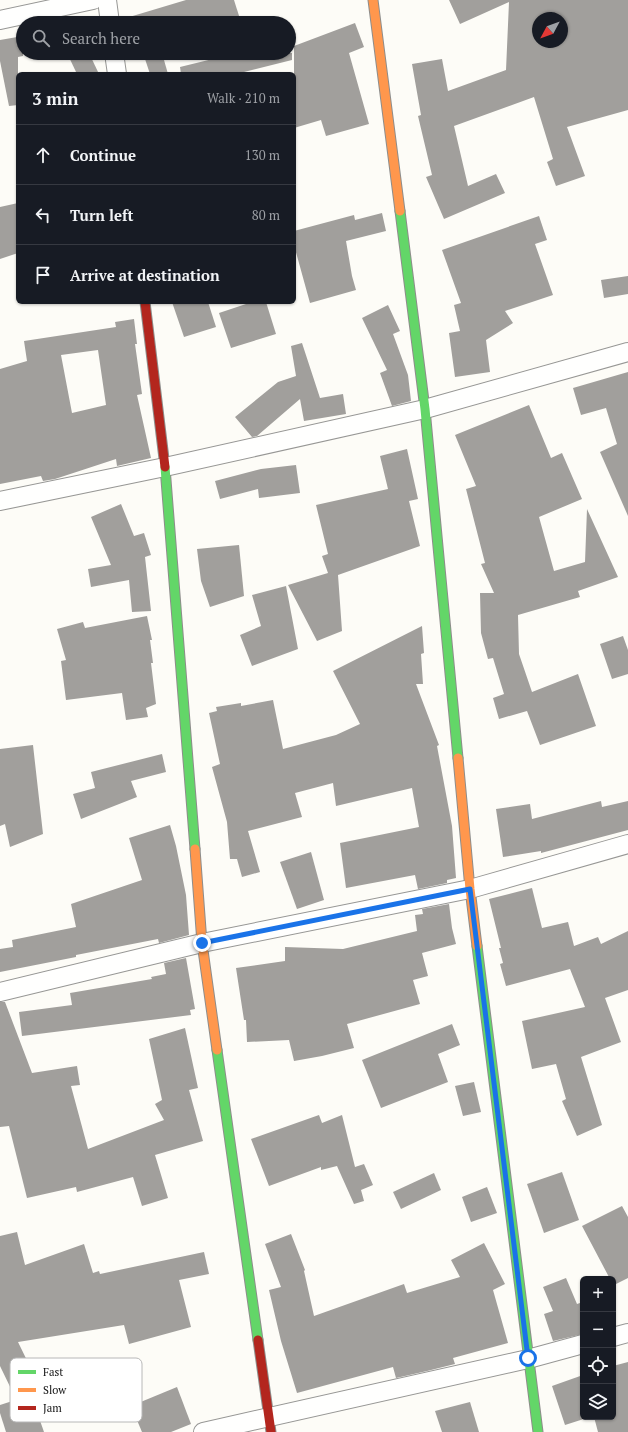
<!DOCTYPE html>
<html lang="en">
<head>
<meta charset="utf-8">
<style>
  body { margin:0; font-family:"PT Serif",serif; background:#242831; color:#f1f3f6 }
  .controls { position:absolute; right:12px; bottom:12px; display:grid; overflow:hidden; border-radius:6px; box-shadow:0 1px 3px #0004 }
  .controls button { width:36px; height:36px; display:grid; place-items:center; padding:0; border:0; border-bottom:1px solid #363941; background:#171b24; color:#f1f3f6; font:20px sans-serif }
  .compass { position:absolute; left:532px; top:12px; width:36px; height:36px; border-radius:50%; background:#171b24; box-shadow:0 1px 3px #0004; rotate:229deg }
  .stop { position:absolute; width:12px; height:12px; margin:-9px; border:3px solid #1a73e8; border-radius:50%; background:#fff }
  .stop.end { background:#1a73e8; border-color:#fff; box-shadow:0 1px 4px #0008 }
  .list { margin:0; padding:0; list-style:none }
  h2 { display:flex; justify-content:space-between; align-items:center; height:52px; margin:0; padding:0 16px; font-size:17px }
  h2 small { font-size:13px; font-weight:400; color:#9ea1a6 }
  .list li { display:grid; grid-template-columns:26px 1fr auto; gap:12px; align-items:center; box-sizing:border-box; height:60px; padding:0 16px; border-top:1px solid #363941 }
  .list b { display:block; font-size:15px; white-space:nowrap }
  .list em { font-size:13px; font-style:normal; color:#9ea1a6 }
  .icon { flex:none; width:22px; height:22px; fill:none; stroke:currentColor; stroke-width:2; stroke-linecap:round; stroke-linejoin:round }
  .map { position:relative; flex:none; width:628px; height:1432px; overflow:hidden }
  .search { position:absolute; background:#171b24; box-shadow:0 1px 3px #0004; left:16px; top:16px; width:280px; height:44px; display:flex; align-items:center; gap:10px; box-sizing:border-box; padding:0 14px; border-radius:22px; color:#9ea1a6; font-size:15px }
  .panel { position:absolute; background:#171b24; box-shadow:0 1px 3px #0004; left:16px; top:72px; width:280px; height:232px; border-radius:6px }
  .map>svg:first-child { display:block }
  .building { fill:#a19f9c; fill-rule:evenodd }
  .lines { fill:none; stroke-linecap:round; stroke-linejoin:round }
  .street-casing { stroke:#979795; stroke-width:20 }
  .fast-casing { stroke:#8e8d8b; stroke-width:11 }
  .slow-casing { stroke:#8e8d8b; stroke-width:11 }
  .jam-casing { stroke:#8e8d8b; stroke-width:11 }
  .street { stroke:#fffffe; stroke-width:18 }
  .fast { stroke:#63d668; stroke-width:9 }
  .slow { stroke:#ff974d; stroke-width:9 }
  .jam { stroke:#b3261e; stroke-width:9 }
  .route { stroke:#1a73e8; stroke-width:5 }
  .key { fill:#fff; stroke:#b8b8b8; stroke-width:1 }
  .key-label { font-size:11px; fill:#111 }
</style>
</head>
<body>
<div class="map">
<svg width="628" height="1432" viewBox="0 0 628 1432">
  <rect width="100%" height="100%" fill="#fdfcf7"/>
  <g class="building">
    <polygon points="186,0 234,0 240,19 227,23 126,23 126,18"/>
    <path d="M449 0H628V110L567 127 585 176 556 186 547 162 553 159 534 97 454 126 468 186 496 174 505 193 444 219 426 177 432 175 418 116 421 115 412 64 442 59 448 91 506 70 509 2 460 24ZM538 18H562V42H538Z"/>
    <polygon points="355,23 364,47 349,53 369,124 326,136 321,120 294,128 294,46"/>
    <polygon points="23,36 23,56 18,57 18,105 9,106 0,61 0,40"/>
    <polygon points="67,53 89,53 99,74 77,74"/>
    <polygon points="143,53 162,53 168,74 150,74"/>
    <polygon points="237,53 292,53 292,60 236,74 181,74 180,67"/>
    <polygon points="18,203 18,253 0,259 0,207"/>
    <polygon points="382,213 386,231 346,241 352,276 356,290 310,303 294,245 294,231 354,215 355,220"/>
    <polygon points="539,216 547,240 535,244 553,295 505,311 513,323 486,340 490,372 455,377 449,333 460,331 454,305 461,303 442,250"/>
    <polygon points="628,276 628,294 604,298 601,280"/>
    <polygon points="172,302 208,302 216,327 184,337"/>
    <polygon points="252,302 266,302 276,334 231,348 219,313"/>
    <polygon points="388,305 400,331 393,334 408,375 411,401 392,406 380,373 387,370 362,318"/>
    <path d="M134 319 137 344H135L142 394 137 395 151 458 117 466 116 459 55 479 43 481 41 476 0 484V369L27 361 24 341 116 327 115 322ZM98 350 106 405 72 413 61 355Z"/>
    <polygon points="302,343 320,398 343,394 346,414 304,421 300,399 257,436 252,437 235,417 278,382 296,376 291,346"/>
    <polygon points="628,372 628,516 600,452 617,444 606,408 581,415 573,388"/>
    <polygon points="529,405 551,458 562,453 582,499 539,517 554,571 585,562 587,509 618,577 578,591 580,597 518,615 519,654 532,692 578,674 596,726 540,745 527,711 499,719 493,698 504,694 493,658 488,659 481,633 480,593 494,593 481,564 485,563 466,489 476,486 455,435"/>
    <polygon points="407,449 418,499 409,501 420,546 338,575 342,631 317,641 288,585 328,573 322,556 328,554 316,505 388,489 380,456"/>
    <polygon points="296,465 300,493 259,498 258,489 220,499 215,481 261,469"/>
    <polygon points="121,504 134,536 144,533 151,555 145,557 151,611 132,612 129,580 91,587 88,569 111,565 91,517"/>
    <polygon points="239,545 244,596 210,607 201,581 197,549"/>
    <polygon points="286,586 298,649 252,666 240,635 261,626 252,595"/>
    <polygon points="147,616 152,640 150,640 153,663 151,663 156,704 146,708 148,717 126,720 122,693 66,700 61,661 66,660 57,629 83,622 85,628"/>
    <polygon points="422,626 424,653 421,654 423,684 416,684 439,745 437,746 452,826 456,878 447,880 447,883 418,889 415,875 346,888 340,843 419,827 412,788 336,806 333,783 295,793 302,817 248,831 260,872 242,877 237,859 230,859 227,822 212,767 220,764 209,713 217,711 216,707 241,703 241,706 273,700 283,749 336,735 360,724 333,671"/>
    <polygon points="623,636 628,650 628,674 612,679 600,644"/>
    <polygon points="33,745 43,834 10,847 5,824 0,826 0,749"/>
    <polygon points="162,754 166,772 131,781 137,797 81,819 73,794 95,788 91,772"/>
    <polygon points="601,801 602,807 628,801 628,830 541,853 541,851 503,857 496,809 530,804 532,819"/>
    <polygon points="170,825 176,846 186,895 189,935 159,943 158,939 76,955 76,957 0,972 0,949 13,947 12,940 76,927 71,904 142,880 129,838"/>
    <polygon points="311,852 324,900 297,909 280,862"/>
    <polygon points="532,888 542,928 568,922 574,946 598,937 601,944 628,931 628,990 605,998 621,1042 581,1057 602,1125 577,1136 562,1101 566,1099 556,1064 532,1069 522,1021 585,1007 570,969 506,986 500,964 503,963 499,948 501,948 489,899"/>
    <polygon points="449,904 452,928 456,944 422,953 428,976 413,980 420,1004 347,1024 354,1048 322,1056 294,1061 289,1040 247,1042 246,1020 244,1020 236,968 285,961 285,947 343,949 417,931 415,915 423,914 422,909"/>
    <polygon points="186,958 195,1009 190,1010 191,1015 22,1036 19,1012 72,1005 70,993 152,979 151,977 166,974 164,963"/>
    <polygon points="0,1002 5,1002 32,1073 77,1066 80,1085 71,1086 88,1149 164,1120 155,1104 162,1100 149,1039 185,1028 198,1088 189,1090 203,1141 155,1155 168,1198 142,1206 133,1177 77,1192 76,1187 27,1198 9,1126 0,1127"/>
    <polygon points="452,1024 460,1045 438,1054 448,1082 381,1108 362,1060"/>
    <polygon points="474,1082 481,1112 463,1116 455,1086"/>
    <polygon points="319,1115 322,1123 342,1115 355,1167 364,1164 373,1185 361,1190 364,1201 354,1204 337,1166 321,1170 321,1167 269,1186 251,1139"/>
    <polygon points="562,1172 579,1220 544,1233 527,1184"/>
    <polygon points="434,1173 441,1190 401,1209 393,1192"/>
    <polygon points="487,1187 497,1213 471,1222 462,1197"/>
    <polygon points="622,1206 628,1217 628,1278 614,1285 613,1279 610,1279 582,1226"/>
    <polygon points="17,1232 25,1265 84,1244 93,1273 99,1271 100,1274 204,1252 209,1274 179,1280 191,1327 129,1344 124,1325 18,1342 39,1385 15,1397 0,1366 0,1236"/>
    <polygon points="291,1234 305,1270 304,1271 314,1316 404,1284 407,1293 460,1277 451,1260 484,1243 505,1284 493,1290 508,1343 453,1358 455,1364 427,1371 396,1378 393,1367 297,1393 281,1341 269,1290 281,1287 265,1244"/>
    <polygon points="566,1278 577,1304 583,1302 583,1334 553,1341 544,1314 553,1311 543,1287"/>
    <polygon points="628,1362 628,1432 598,1432 594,1417 613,1417 613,1366"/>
    <polygon points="583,1375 583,1417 590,1417 565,1425 552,1386"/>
    <polygon points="177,1387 191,1424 171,1432 142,1432 131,1406"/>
    <polygon points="31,1395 44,1432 6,1432 0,1413 0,1405"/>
    <polygon points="470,1402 479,1432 442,1432 435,1411"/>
  </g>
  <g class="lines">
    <g class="street-casing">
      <g id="street">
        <polyline points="107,0 110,23"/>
        <polyline points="0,20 93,0"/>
        <polyline points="114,53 117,74"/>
        <polyline points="0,501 165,467 425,409 628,352"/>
        <polyline points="0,992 202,943 470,889 628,844"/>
        <polyline points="613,1337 628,1333"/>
        <polyline points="203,1432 528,1359 583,1344"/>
      </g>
    </g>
    <g class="fast-casing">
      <g id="fast">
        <polyline points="400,211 425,409 458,758"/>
        <polyline points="165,467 195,849"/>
        <polyline points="477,946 538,1432"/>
        <polyline points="217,1050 258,1340"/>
      </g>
    </g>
    <g class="slow-casing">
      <g id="slow">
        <polyline points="373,0 400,211"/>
        <polyline points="458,758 470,889 477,946"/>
        <polyline points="195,849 202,943 217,1050"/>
      </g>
    </g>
    <g class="jam-casing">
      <g id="jam">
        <polyline points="145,302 165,467"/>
        <polyline points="258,1340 271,1432"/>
      </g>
    </g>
    <use href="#street" class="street"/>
    <use href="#fast" class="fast"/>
    <use href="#slow" class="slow"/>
    <use href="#jam" class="jam"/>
  </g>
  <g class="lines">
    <polyline class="route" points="202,943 470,889 528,1358"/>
  </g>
  <rect x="10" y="1358" width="132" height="64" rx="6" class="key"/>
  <rect x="18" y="1370" width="18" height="4" fill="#63d668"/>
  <rect x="18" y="1388" width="18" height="4" fill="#ff974d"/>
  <rect x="18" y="1406" width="18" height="4" fill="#b3261e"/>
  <g class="key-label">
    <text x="43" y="1376">Fast</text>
    <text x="43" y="1394">Slow</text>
    <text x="43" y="1412">Jam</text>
  </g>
</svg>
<div class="controls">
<button>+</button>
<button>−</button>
<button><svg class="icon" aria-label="locate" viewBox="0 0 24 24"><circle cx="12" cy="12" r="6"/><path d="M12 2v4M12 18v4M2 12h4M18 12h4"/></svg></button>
<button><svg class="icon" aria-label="layers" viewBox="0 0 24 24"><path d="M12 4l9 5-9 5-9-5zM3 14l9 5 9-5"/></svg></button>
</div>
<svg class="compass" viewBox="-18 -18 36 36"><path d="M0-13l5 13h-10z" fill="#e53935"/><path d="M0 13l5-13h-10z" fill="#9ea1a6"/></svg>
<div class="stop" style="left:528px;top:1358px"></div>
<div class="stop end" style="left:202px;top:943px"></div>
<div class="search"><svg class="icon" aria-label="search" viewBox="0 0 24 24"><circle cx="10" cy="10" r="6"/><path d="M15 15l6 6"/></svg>Search here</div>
<section class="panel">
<h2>3 min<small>Walk · 210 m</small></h2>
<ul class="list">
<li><svg class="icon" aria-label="ahead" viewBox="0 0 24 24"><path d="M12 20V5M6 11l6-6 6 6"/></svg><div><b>Continue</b></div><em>130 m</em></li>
<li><svg class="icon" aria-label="left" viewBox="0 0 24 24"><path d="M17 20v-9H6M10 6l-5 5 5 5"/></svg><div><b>Turn left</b></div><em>80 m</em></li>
<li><svg class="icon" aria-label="arrive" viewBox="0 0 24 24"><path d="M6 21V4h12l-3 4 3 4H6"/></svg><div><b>Arrive at destination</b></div></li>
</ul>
</section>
</div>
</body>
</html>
